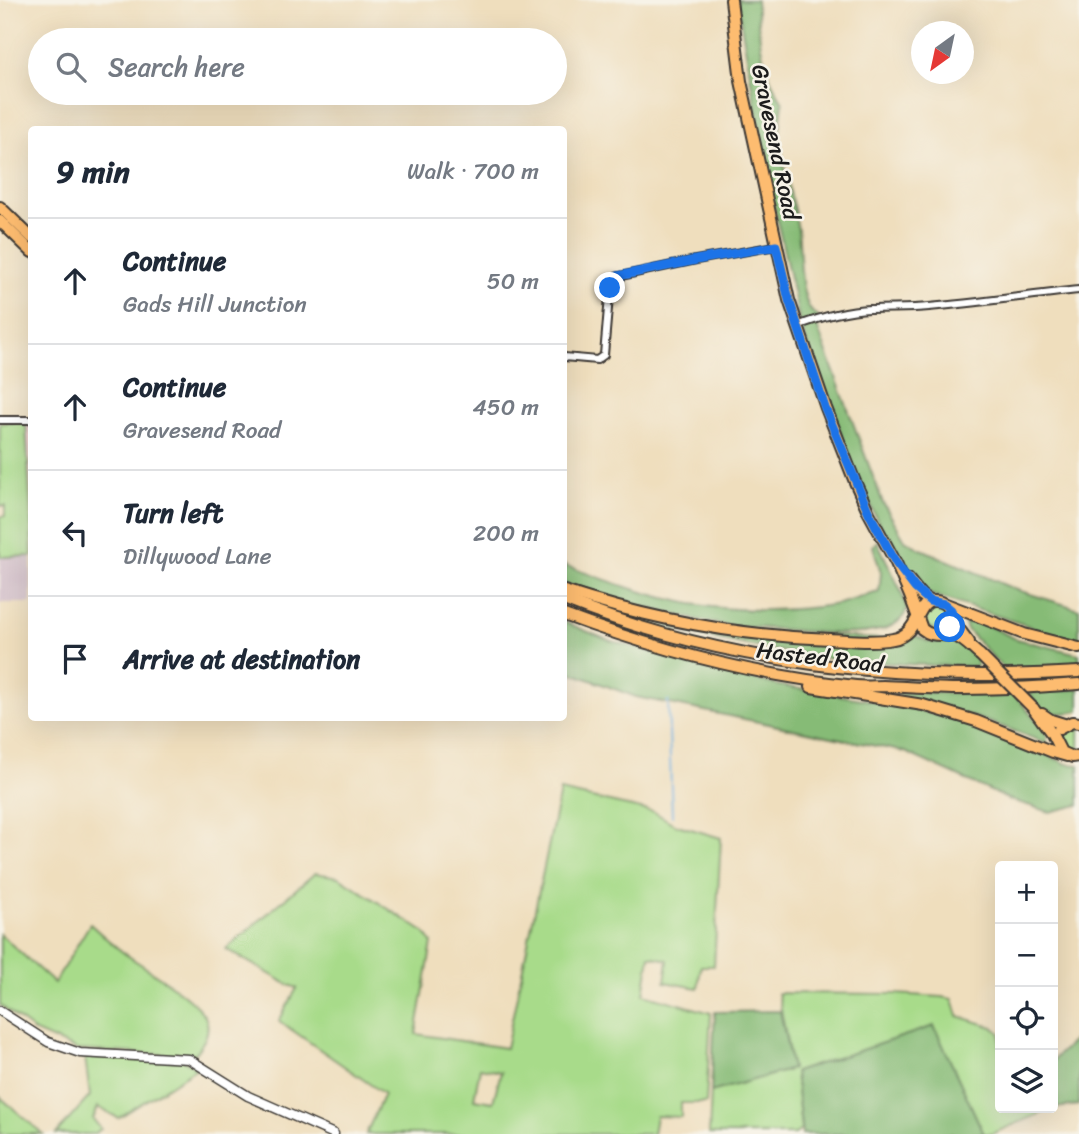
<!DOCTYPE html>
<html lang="en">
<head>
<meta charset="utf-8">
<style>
  body { margin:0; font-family:Sriracha,sans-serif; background:#f2f2f3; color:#1f2937 }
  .controls { position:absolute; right:21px; bottom:21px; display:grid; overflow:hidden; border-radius:7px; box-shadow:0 7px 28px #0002 }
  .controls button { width:63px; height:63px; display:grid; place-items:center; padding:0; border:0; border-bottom:2px solid #e0e1e3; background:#fff; color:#1f2937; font:35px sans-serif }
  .compass { position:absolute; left:911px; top:21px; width:63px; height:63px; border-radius:50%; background:#fff; box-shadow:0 7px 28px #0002; rotate:213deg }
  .stop { position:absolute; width:21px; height:21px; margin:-16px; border:5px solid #1a73e8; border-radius:50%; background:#fff }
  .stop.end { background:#1a73e8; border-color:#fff; box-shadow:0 2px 7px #0008 }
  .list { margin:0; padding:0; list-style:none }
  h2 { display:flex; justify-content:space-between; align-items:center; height:91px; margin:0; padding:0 28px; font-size:30px }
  h2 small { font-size:23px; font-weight:400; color:#747a83 }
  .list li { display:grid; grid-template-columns:46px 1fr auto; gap:21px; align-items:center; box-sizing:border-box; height:126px; padding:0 28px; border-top:2px solid #e0e1e3 }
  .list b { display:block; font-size:26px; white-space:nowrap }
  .list p { margin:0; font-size:23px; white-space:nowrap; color:#747a83 }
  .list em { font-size:23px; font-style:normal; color:#747a83 }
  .icon { flex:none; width:38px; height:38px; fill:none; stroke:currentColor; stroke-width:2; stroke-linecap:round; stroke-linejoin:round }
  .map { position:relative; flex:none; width:1079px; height:1134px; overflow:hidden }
  .search { position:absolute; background:#fff; box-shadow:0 7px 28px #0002; left:28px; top:28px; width:539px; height:77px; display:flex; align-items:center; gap:18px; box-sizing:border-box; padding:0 24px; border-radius:38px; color:#747a83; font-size:26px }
  .panel { position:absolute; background:#fff; box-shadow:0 7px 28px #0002; left:28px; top:126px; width:539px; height:595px; border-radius:7px }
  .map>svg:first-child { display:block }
  .built { fill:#f6cfd6 }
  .industrial { fill:#d1bdc9 }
  .green { fill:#a8db8a; stroke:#627c53; stroke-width:2; fill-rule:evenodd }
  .forest { fill:#86bb76; stroke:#516c49; stroke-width:2 }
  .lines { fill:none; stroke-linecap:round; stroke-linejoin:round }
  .stream { stroke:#6caee1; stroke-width:2 }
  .minor-casing { stroke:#3c3934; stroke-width:10 }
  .tertiary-casing { stroke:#3c3934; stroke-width:11 }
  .primary-casing { stroke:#3c3934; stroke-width:14 }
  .minor { stroke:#fff; stroke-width:6 }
  .tertiary { stroke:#fff; stroke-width:8 }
  .primary { stroke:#fdbc70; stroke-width:10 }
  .primary-bridge-casing { stroke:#3c3934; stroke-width:14; stroke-linecap:butt }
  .primary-bridge { stroke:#fdbc70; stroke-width:10 }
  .route { stroke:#1a73e8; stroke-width:9 }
  .labels { text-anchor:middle; stroke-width:5; stroke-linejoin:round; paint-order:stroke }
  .street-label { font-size:23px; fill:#1c1c1c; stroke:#f7f3e8 }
</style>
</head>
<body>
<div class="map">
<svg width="1079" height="1134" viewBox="0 0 1079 1134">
  <rect width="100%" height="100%" fill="#f7f3e8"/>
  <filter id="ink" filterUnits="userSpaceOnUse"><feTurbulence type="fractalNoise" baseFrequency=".0143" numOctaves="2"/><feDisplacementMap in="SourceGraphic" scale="14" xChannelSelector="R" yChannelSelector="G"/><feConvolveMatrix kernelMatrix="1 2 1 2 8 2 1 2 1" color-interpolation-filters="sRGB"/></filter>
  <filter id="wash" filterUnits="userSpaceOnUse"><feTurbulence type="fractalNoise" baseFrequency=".00686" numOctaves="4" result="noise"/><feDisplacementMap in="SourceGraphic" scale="28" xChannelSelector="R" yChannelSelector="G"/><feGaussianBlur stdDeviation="1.57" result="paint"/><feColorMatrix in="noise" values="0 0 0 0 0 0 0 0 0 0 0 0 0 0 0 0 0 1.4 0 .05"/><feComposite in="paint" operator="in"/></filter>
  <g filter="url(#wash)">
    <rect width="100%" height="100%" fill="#efdebd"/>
    <polygon class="built" points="26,422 31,423 31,521"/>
    <polygon class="industrial" points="31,556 31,603 0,603 0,557"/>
    <g class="green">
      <polygon points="26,422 31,521 32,556 0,557 0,517 5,516 5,506 0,506 0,423"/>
      <polygon points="594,605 690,627 687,633 640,621"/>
      <circle cx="935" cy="618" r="11"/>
      <polygon points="1073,728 1079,729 1079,750 1072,751 1068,750 1062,741 1066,731"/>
      <path d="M560 791 654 812 674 824 721 838 714 966H701L698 988 665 982 668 960 650 956 644 994 711 1013 706 1103H681V1117L656 1116 653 1134H366L384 1094 279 1021 297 988 289 985 226 949 315 873 339 877 424 932 432 943 416 1034 506 1048ZM480 1068 501 1072 493 1102 474 1099Z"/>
      <path d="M90 924C101 934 112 944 124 953 142 966 203 1002 207 1022 210 1036 201 1045 193 1056L77 1050 35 1032 0 1005V934L54 983Z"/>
      <polygon points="778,993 895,994 942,997 953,999 958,1016 993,1027 1000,1033 1000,1108 1053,1108 1053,1090 1057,1100 1054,1108 991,1134 984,1134 934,1026 795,1072 801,1130 795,1134 709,1134 711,1092 792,1069"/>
      <polygon points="85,1057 182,1059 197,1068 118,1118 98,1107 93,1119 101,1129 93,1134 56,1134 90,1096"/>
      <polygon points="0,1097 43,1134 0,1134"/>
    </g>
    <g class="forest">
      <path d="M737 0H756C759 37 761 71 783 102 782 114 779 128 780 140 783 170 793 200 798 230 801 248 798 310 818 316V329L883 503 905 540 919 548 1014 589 1079 609V640L1066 638 926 593 913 579 901 560 877 520 854 467 801 327 768 180Z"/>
      <path d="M877 541 900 589 907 609C903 620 895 625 884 629 851 638 812 631 777 629 758 627 738 628 719 624 666 614 615 600 564 584V565C605 580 648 596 692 604 738 612 793 612 838 604 852 601 865 595 879 592L881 573 873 546Z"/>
      <polygon points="976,620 1016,639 1079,654 1079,666 1005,670 967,630 965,624"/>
      <polygon points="564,622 608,640 776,685 892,704 951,718 1017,741 1067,764 1079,765 1079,805 1050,812 1008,799 905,752 636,697 564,670"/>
      <path d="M690 627 897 640 914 635 929 642 954 641 962 645 976 657 977 667C926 665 876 664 826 658 779 652 733 643 687 633Z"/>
      <path d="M1079 689V711C1069 713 1053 715 1044 710 1038 707 1033 698 1028 693Z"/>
      <path d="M895 691 1015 695 1047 734V744C999 723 950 709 900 696Z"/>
      <polygon points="780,1011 792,1069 711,1092 715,1012"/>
      <polygon points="934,1026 984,1134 802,1134 795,1072"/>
      <polygon points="1079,1039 1079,1105 1054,1108 1057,1100 1053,1090 1053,1060 1074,1040"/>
    </g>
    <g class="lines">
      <polyline class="stream" points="668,701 672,816"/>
    </g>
  </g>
  <g filter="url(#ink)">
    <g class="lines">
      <g class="minor-casing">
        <g id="minor">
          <path d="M797 326C821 317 845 310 870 309 890 308 910 309 929 307 979 303 1029 295 1079 290"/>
          <polyline points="564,357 597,360 604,355 610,285 616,277 696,260 776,246"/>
          <polyline points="0,420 32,420"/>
        </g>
      </g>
      <g class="tertiary-casing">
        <polyline id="tertiary" points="0,1011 48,1042 80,1053 189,1059 248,1096 334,1134"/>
      </g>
      <g class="primary-casing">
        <g id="primary">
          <path d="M731 0 741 81 789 300 826 408 855 482 869 513 896 563 910 596 922 629C934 639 942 632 956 637 965 640 973 650 980 655"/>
          <polyline points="0,207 32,238"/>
          <polyline points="0,221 32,252"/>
          <polyline points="908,579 921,595 930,601"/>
          <path d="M564 591C650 619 739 636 830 639 850 640 873 643 893 639 919 635 917 601 933 601 947 600 949 611 954 620 958 628 964 636 969 642"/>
          <path d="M564 600C729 666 903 683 1079 672"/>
          <polyline points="946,604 1024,634 1079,648"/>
          <path d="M564 615C658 650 756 676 856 686 865 687 874 686 883 686 909 687 936 689 962 689 1001 689 1040 687 1079 684"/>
          <polyline points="811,687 923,705 976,721 1053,752 1067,756"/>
          <polyline points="1033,708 1052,734 1061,752 1072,757 1079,756"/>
          <polyline points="1042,714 1051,720 1064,724"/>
          <polyline points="1059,729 1072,722 1079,723"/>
        </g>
      </g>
      <use href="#minor" class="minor"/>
      <use href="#tertiary" class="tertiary"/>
      <use href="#primary" class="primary"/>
      <g class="primary-bridge-casing">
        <polyline id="primary-bridge" points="980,655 1033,708"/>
      </g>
      <use href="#primary-bridge" class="primary-bridge"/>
    </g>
  </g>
  <g class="lines" filter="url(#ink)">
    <polyline class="route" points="610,288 613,279 618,276 696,260 776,246 789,300 825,408 869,513 896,563 915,588 930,601 944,604 951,610 953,618 950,627"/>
  </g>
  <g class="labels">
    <g class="street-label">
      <text transform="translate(776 142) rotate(78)" y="8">Gravesend Road</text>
      <text transform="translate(820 657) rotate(7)" y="8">Hasted Road</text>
    </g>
  </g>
</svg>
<div class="controls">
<button>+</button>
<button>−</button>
<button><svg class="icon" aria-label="locate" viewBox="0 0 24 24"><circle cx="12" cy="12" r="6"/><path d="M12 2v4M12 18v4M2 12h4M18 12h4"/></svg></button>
<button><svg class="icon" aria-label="layers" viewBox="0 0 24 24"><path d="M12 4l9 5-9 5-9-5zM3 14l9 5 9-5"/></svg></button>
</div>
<svg class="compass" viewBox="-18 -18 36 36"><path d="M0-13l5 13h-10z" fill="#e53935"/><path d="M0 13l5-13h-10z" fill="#747a83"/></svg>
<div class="stop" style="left:950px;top:627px"></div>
<div class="stop end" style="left:610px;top:288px"></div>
<div class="search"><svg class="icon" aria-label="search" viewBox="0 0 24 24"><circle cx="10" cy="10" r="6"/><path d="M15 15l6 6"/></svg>Search here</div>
<section class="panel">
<h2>9 min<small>Walk · 700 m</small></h2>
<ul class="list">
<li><svg class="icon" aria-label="ahead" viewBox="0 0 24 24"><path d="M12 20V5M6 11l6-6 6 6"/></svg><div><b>Continue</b><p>Gads Hill Junction</p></div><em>50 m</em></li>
<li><svg class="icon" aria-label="ahead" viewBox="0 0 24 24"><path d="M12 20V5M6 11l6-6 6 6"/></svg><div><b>Continue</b><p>Gravesend Road</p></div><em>450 m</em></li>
<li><svg class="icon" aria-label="left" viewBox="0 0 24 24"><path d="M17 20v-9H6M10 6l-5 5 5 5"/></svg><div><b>Turn left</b><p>Dillywood Lane</p></div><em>200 m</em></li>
<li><svg class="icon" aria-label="arrive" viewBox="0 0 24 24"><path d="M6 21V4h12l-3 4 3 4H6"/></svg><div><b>Arrive at destination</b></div></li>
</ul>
</section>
</div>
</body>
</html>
